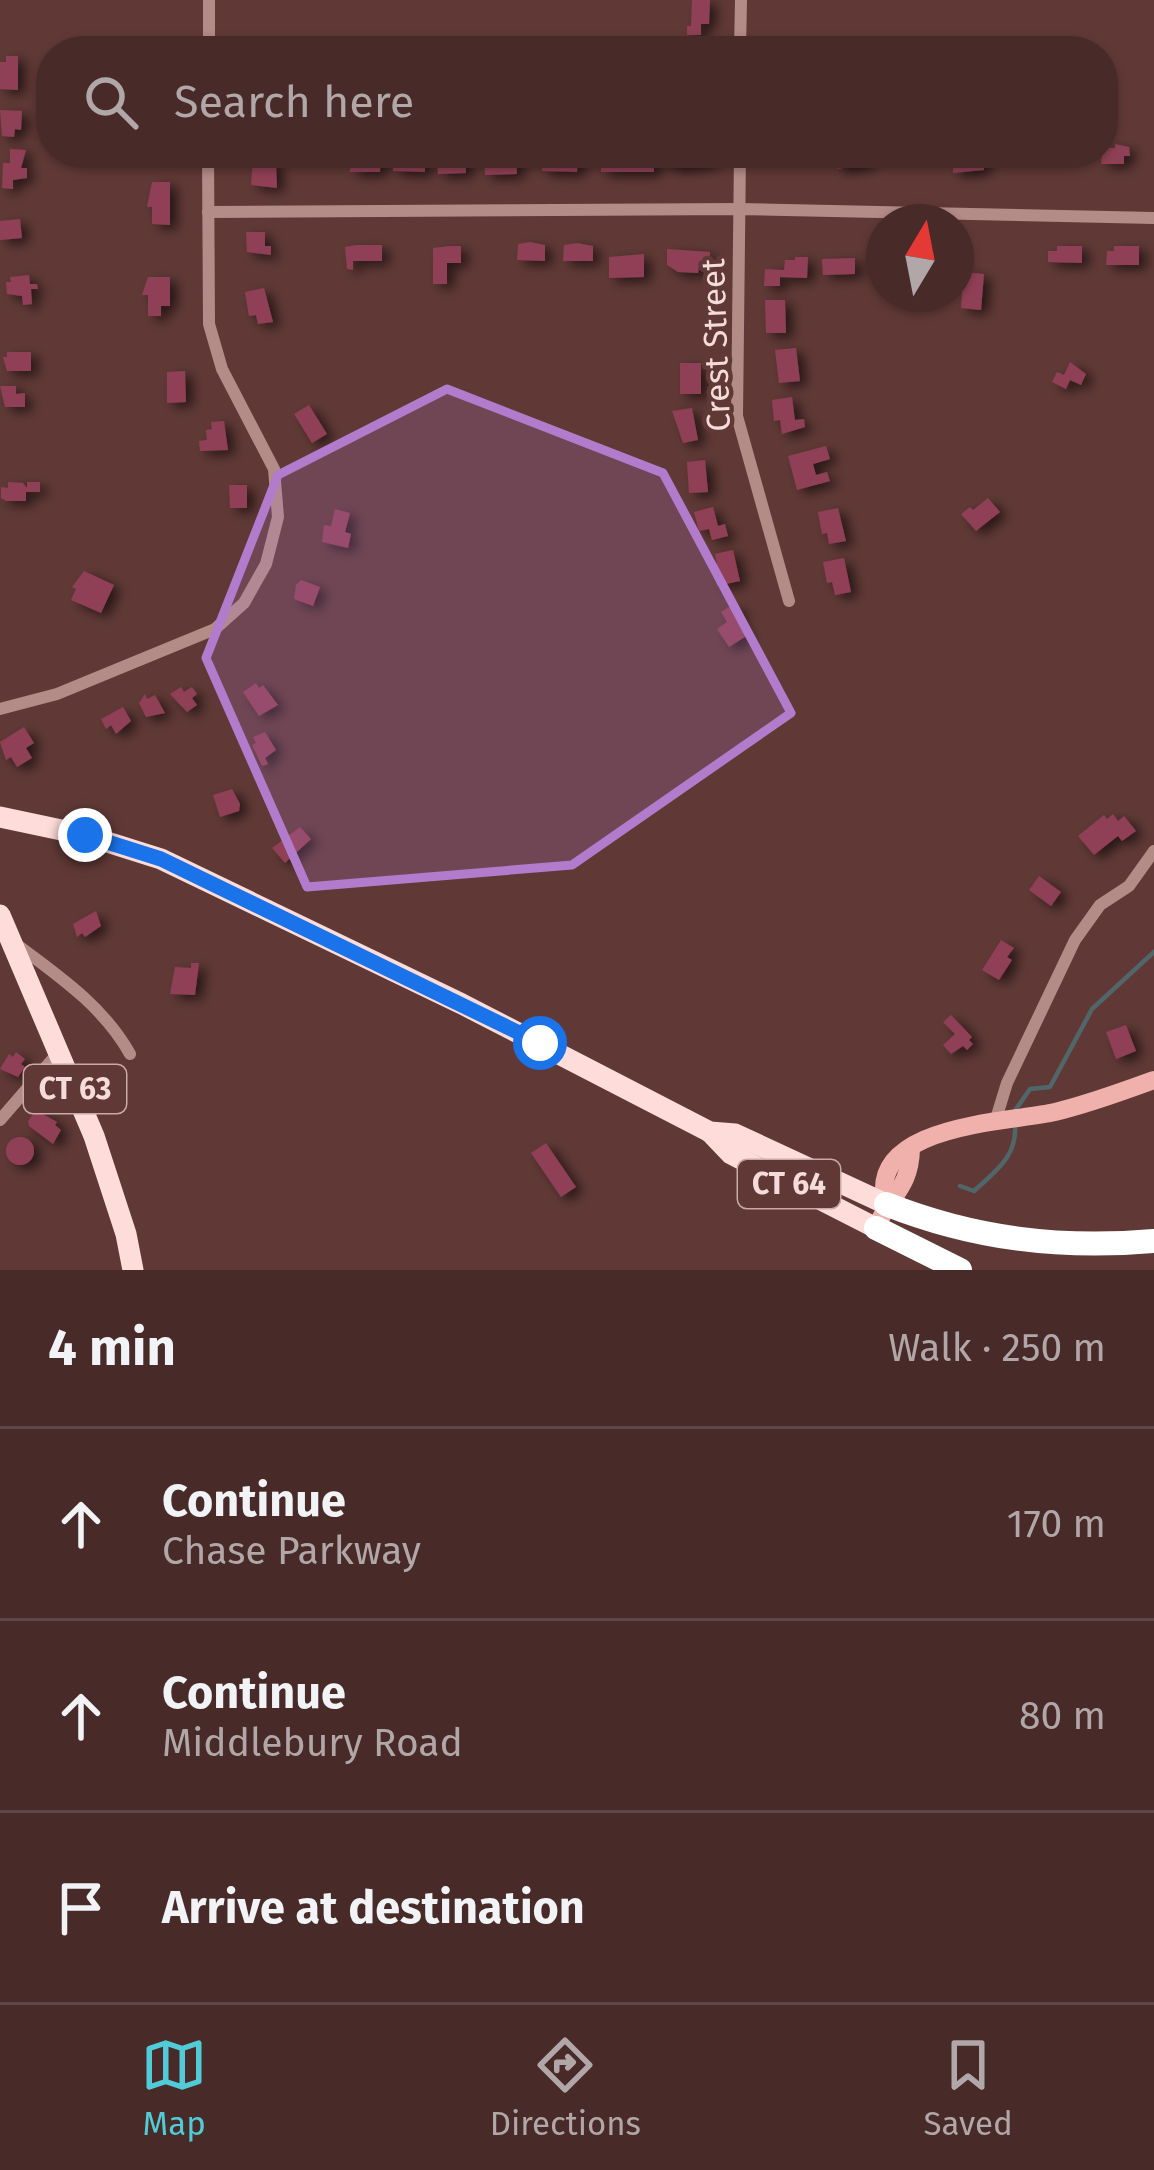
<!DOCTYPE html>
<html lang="en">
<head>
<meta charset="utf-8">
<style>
  body { margin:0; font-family:"Fira Sans",sans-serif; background:#4f3330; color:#f1f3f6 }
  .compass { position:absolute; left:866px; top:204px; width:108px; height:108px; border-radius:50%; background:#482b28; box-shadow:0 3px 9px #0004; rotate:10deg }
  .stop { position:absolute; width:36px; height:36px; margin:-27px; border:9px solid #1a73e8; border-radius:50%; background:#fff }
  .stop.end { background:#1a73e8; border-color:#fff; box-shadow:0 3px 12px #0008 }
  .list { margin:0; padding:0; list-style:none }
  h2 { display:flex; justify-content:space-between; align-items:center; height:156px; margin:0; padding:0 48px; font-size:51px }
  h2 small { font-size:39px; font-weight:400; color:#b1a7a8 }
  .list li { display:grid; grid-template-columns:78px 1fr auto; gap:36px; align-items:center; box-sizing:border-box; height:192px; padding:0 48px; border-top:3px solid #604745 }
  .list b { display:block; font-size:45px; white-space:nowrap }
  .list p { margin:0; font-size:39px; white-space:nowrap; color:#b1a7a8 }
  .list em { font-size:39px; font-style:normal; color:#b1a7a8 }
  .icon { flex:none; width:66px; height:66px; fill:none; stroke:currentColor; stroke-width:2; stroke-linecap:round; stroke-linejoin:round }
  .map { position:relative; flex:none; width:1154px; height:1270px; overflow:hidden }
  .search { position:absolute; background:#482b28; box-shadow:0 3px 9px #0004; left:36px; right:36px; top:36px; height:132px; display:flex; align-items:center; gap:30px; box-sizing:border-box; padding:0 42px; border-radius:48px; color:#b1a7a8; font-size:45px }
  .sheet { height:732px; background:#482b28 }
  nav { display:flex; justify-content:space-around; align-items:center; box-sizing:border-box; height:168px; border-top:3px solid #604745; background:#482b28; font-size:33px; color:#b1a7a8 }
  nav a { display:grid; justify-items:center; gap:6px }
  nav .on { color:#52cbd8 }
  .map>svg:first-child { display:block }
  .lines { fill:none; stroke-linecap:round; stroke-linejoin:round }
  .stream { stroke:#506668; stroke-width:4.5 }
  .building { fill:#903f56; filter:url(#shadow) }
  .street { stroke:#b38b87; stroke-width:12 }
  .secondary { stroke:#f0b0ab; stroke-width:18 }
  .primary { stroke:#fedcd9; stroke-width:21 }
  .highway { stroke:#fff; stroke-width:24 }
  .route { stroke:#1a73e8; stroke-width:15 }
  .marked { fill:#b27bcb; fill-opacity:0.2; stroke:#b27bcb; stroke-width:9; stroke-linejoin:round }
  .labels { text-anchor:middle; stroke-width:9; stroke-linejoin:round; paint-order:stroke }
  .shield { fill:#603936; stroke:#c8aaa8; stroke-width:3 }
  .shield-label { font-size:30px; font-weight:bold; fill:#f5dbd9 }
  .street-label { font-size:33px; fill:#f5dbd9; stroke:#603936 }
</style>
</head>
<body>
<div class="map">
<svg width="1154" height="1270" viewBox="0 0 1154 1270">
  <defs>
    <filter id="shadow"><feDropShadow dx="7" dy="4.5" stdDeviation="6" flood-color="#0009"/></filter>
  </defs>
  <rect width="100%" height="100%" fill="#603936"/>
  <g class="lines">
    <g class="stream">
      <polyline points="1014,1112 1030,1089 1050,1087 1092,1009 1154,952"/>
      <path d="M960 1186 974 1191C996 1171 1018 1156 1015 1123"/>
    </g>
  </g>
  <g class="building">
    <polygon points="692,0 710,0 709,24 701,24 701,35 687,35 687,26 691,26"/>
    <polygon points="6,56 18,56 18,90 0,89 0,62 6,62"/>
    <polygon points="0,110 22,111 21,130 15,129 14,137 2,136"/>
    <polygon points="1115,144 1129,147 1130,156 1124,156 1124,164 1101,164 1103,148 1115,148"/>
    <polygon points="10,149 26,150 21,168 27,168 27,178 13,180 13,189 2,188 3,163 10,163"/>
    <polygon points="358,153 381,155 380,172 349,172 353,160 358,160"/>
    <polygon points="437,153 465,154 466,173 438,174"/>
    <polygon points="578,153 577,172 542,171 542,154"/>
    <polygon points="662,153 710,153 711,163 673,168 673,164 662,164"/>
    <polygon points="837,153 868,153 868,164 837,169"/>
    <polygon points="953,153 984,153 984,170 953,173"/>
    <polygon points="393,154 425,154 425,172 393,171"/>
    <polygon points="516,154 517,174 485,175 484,155"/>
    <rect x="601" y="155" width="53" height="17"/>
    <polygon points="253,158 271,158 272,164 276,164 277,188 251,185"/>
    <polygon points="152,182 170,182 170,225 152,224 152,207 147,207"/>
    <polygon points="20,219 22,238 0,240 0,221"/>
    <polygon points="246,232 265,232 265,246 271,246 271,255 247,252"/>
    <polygon points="530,242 545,245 545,261 517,260 518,244"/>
    <polygon points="577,243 593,246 593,261 563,261 564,245"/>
    <polygon points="357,245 382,245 382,261 353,261 353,270 347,269 345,247"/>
    <polygon points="450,246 461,246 461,263 447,263 447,284 433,284 433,248"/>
    <polygon points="1057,246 1082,246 1082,263 1048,262 1048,251 1057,251"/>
    <polygon points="1114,246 1139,246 1139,265 1106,265 1107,251 1114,251"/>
    <polygon points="667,249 710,252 709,268 699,267 698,273 678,272 667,265"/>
    <polygon points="644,254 644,277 609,278 609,257"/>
    <polygon points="795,257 808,257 807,278 780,277 780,286 764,286 765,269 784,270 785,260 795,260"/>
    <polygon points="855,258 855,274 823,275 822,259"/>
    <polygon points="963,272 984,274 981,310 961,308"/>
    <polygon points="29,275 30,284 37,284 38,289 31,289 32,304 23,305 22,296 7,294 6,282 11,282 10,277"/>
    <polygon points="148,277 170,277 170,306 161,306 161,316 148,316 148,295 142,295"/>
    <polygon points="264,288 273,322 258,324 256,315 249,316 245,292"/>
    <polygon points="765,300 785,300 786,333 766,333"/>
    <polygon points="796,348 800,381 779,383 775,350"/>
    <polygon points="7,352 31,352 31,371 7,371 3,357 7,357"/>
    <polygon points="1070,362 1086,374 1081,385 1070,380 1066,389 1052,382 1057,372 1064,375"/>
    <rect x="680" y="363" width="21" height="31"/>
    <polygon points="185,371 186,402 167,403 167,372"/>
    <polygon points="0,386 16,386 16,394 25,393 25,407 5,407"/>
    <polygon points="792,397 795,420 804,419 805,427 782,434 780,420 774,421 772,400"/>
    <polygon points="309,405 327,434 312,443 294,414"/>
    <polygon points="692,408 698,440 683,443 672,411"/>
    <polygon points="224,421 228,450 200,451 199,441 207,440 206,430 212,429 211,422"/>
    <polygon points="826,446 830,459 813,464 816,475 827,472 830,481 797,490 788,456"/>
    <polygon points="705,460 708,492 689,493 687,462"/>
    <polygon points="8,482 23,483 27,488 27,482 40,482 40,492 26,492 26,501 6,501 1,498 1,487 8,488"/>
    <polygon points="229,485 247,485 247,508 230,508"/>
    <polygon points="988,498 1000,512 976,531 961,514 970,507 973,510"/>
    <polygon points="713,507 718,526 725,524 728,536 712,540 709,529 699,531 694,512"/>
    <polygon points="838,508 846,541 829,544 827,533 822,534 818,512"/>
    <polygon points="335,509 350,513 345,532 351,534 348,548 322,542 324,525 331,526"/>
    <polygon points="733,550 740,581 717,586 715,577 719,576 715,554"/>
    <polygon points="844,558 851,592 835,595 832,582 827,583 823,562"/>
    <polygon points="84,571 114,585 101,613 71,600 76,589 72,587"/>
    <polygon points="301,580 320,587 313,606 294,599 296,585"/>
    <polygon points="735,603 742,615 736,618 748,635 729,647 717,629 727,622 721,612"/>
    <polygon points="256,683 259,688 263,685 278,705 259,716 243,692"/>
    <polygon points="181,687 184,692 192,687 197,694 192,698 197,705 187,712 170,694"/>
    <polygon points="145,694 147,699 155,695 165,713 146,717 139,703"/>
    <polygon points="123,707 131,721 116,734 111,725 106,729 101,719"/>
    <polygon points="24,727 34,743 26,748 32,758 17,767 11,757 6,760 0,742"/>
    <polygon points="265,732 276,750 265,758 268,764 262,766 252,745 256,743 253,737"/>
    <polygon points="232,789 240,804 239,811 220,817 213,795"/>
    <polygon points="1113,814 1118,821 1124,816 1136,831 1122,841 1118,836 1094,855 1078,836 1104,815 1107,819"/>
    <polygon points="300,827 311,839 285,863 272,848"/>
    <polygon points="1039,876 1061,892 1051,906 1029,890"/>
    <polygon points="96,911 101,926 85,937 82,933 77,937 73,924"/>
    <polygon points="1001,940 1014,948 1007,957 1012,960 999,980 982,970"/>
    <polygon points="191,963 199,963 195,995 170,994 175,967 191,968"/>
    <polygon points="951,1015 972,1037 969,1040 973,1044 967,1050 963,1046 951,1054 943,1045 955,1034 943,1022"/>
    <polygon points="1126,1025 1136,1051 1116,1059 1106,1032"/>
    <polygon points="16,1052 25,1059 21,1064 25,1067 18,1077 0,1069 9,1054 13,1057"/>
    <polygon points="36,1110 57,1122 55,1125 61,1130 53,1144 29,1126 28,1121"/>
    <circle cx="20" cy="1151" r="14"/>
    <polygon points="546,1143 576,1187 561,1197 531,1153"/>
  </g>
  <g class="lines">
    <g class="street">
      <polyline points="209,51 209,0"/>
      <polyline points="740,51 741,0"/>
      <polyline points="740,153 737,416 789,601"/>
      <polyline points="208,212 740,209 1154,218"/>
      <polyline points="0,709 57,694 215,629 244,603 266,564 278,517 274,469 222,369 209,324 208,153"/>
      <path d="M16 944C59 976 104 1007 130 1054"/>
      <polyline points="0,1120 58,1053"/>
      <polyline points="995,1122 1007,1083 1075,940 1100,905 1129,886 1154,851"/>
    </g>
    <g class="secondary">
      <path d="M886 1204C866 1124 1006 1123 1055 1112 1089 1104 1121 1092 1154 1080"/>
      <path d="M876 1228C889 1196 910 1189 911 1149"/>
    </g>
    <g class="primary">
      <polyline points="0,817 85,835 161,859 462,1004 710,1132 735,1134 886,1204"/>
      <polyline points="0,915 94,1136 126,1234 133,1270"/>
      <polyline points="710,1132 731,1154 876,1228"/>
    </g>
    <g class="highway">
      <path d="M886 1204C974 1239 1060 1249 1154 1241"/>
      <polyline points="876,1228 960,1270"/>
    </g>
  </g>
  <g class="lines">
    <polyline class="route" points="85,835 161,859 540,1043"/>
  </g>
  <path class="marked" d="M447 389 663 473 791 713 572 865 307 887 206 658 278 475Z"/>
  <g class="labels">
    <g class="shield">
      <rect x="24" y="1065" width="102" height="48" rx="9"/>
      <rect x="738" y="1160" width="102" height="48" rx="9"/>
    </g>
    <g class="shield-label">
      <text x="75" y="1099">CT 63</text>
      <text x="789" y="1194">CT 64</text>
    </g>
    <g class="street-label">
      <text transform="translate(715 345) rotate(-92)" y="12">Crest Street</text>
    </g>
  </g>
</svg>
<svg class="compass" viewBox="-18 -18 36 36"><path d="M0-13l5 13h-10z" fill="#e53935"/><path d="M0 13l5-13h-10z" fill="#b1a7a8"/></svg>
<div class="stop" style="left:540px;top:1043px"></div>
<div class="stop end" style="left:85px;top:835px"></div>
<div class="search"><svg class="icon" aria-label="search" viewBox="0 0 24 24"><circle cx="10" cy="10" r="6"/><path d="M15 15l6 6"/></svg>Search here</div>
</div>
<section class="sheet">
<h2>4 min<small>Walk · 250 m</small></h2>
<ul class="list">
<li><svg class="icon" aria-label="ahead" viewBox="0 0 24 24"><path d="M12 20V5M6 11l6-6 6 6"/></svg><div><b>Continue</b><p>Chase Parkway</p></div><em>170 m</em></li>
<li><svg class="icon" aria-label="ahead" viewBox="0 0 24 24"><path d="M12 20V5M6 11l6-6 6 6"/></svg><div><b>Continue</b><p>Middlebury Road</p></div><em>80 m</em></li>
<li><svg class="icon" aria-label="arrive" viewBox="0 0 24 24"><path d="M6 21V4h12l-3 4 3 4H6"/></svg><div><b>Arrive at destination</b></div></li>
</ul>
</section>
<nav>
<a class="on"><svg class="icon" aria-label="map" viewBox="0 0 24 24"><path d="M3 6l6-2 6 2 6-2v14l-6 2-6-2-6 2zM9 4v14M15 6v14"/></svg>Map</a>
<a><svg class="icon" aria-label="directions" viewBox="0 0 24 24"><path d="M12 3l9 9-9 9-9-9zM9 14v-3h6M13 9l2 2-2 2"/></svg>Directions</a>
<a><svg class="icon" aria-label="saved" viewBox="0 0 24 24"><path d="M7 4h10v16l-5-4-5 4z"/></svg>Saved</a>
</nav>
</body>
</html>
